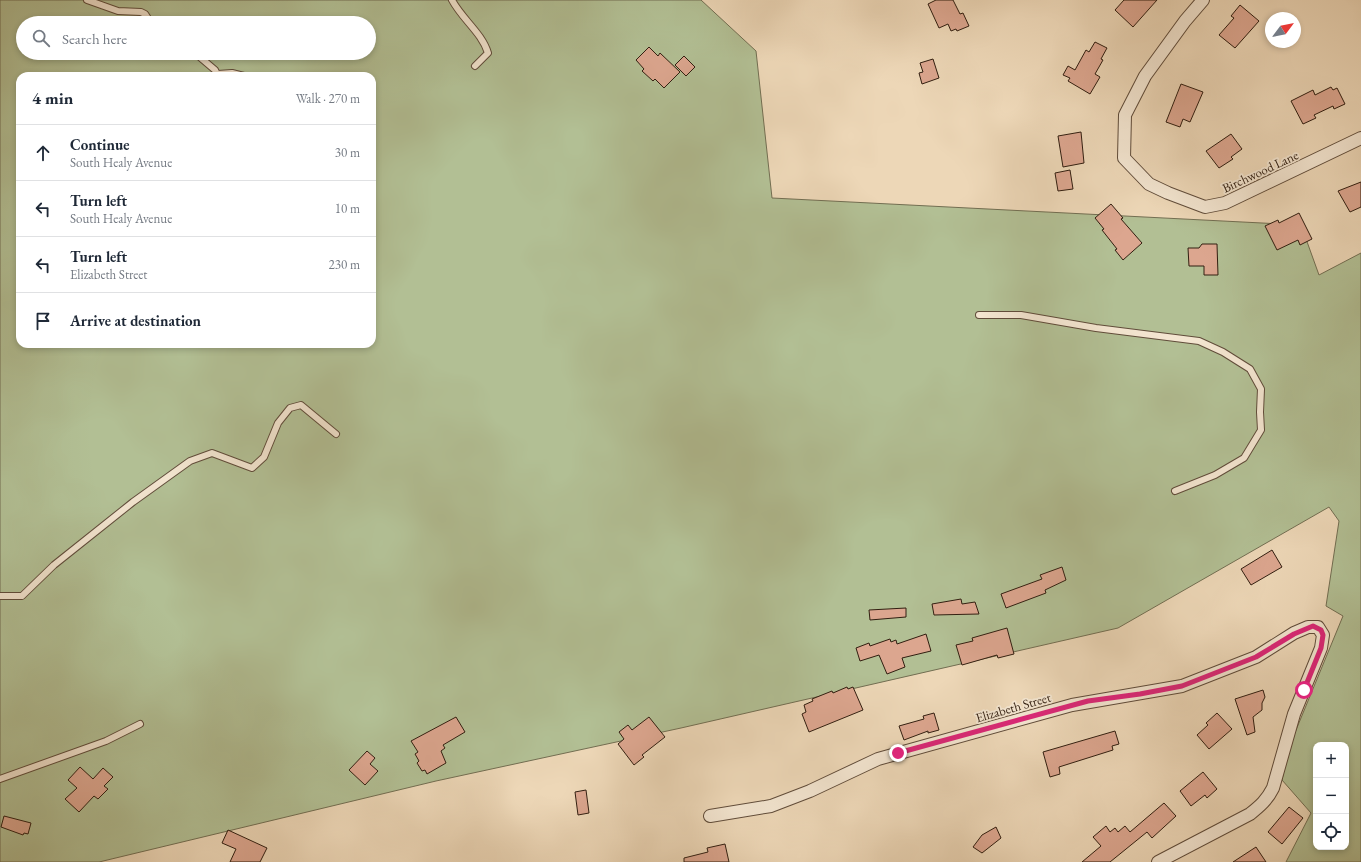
<!DOCTYPE html>
<html lang="en">
<head>
<meta charset="utf-8">
<style>
  body { margin:0; font-family:"EB Garamond",serif; background:#f6f6f7; color:#1f2937 }
  .controls { position:absolute; right:12px; bottom:12px; display:grid; overflow:hidden; border-radius:8px; box-shadow:0 2px 6px #0003 }
  .controls button { width:36px; height:36px; display:grid; place-items:center; padding:0; border:0; border-bottom:1px solid #e0e1e3; background:#fff; color:#1f2937; font:20px sans-serif }
  .compass { position:absolute; left:1265px; top:12px; width:36px; height:36px; border-radius:50%; background:#fff; box-shadow:0 2px 6px #0003; rotate:58deg }
  .stop { position:absolute; width:12px; height:12px; margin:-9px; border:3px solid #db2777; border-radius:50%; background:#fff }
  .stop.end { background:#db2777; border-color:#fff; box-shadow:0 1px 4px #0008 }
  .list { margin:0; padding:0; list-style:none }
  h2 { display:flex; justify-content:space-between; align-items:center; height:52px; margin:0; padding:0 16px; font-size:17px }
  h2 small { font-size:13px; font-weight:400; color:#747a83 }
  .list li { display:grid; grid-template-columns:26px 1fr auto; gap:12px; align-items:center; box-sizing:border-box; height:56px; padding:0 16px; border-top:1px solid #e0e1e3 }
  .list b { display:block; font-size:15px; white-space:nowrap }
  .list p { margin:0; font-size:13px; white-space:nowrap; color:#747a83 }
  .list em { font-size:13px; font-style:normal; color:#747a83 }
  .icon { flex:none; width:22px; height:22px; fill:none; stroke:currentColor; stroke-width:2; stroke-linecap:round; stroke-linejoin:round }
  .map { position:relative; flex:none; width:1361px; height:862px; overflow:hidden }
  .search { position:absolute; background:#fff; box-shadow:0 2px 6px #0003; left:16px; top:16px; width:360px; height:44px; display:flex; align-items:center; gap:10px; box-sizing:border-box; padding:0 14px; border-radius:22px; color:#747a83; font-size:15px }
  .panel { position:absolute; background:#fff; box-shadow:0 2px 6px #0003; left:16px; top:72px; width:360px; height:276px; border-radius:12px }
  .map>svg:first-child { display:block }
  .green { fill:#b2bf94; stroke:#726e52; fill-rule:evenodd }
  .building { fill:#dca68f; stroke:#311e10 }
  .lines { fill:none; stroke-linecap:round; stroke-linejoin:round }
  .service-casing { stroke:#604c3a; stroke-width:8 }
  .minor-casing { stroke:#604c3a; stroke-width:14 }
  .service { stroke:#f3e5d0; stroke-width:6 }
  .minor { stroke:#f3e5d0; stroke-width:12 }
  .route { stroke:#db2777; stroke-width:5 }
  .labels { text-anchor:middle; stroke-width:3.5; stroke-linejoin:round; paint-order:stroke }
  .street-label { font-size:13px; fill:#311e10; stroke:#f3e5d0 }
</style>
</head>
<body>
<div class="map">
<svg width="1361" height="862" viewBox="0 0 1361 862">
  <rect width="100%" height="100%" fill="#edd7b7"/>
  <filter id="stains"><feTurbulence type="fractalNoise" baseFrequency=".005" numOctaves="4"/><feColorMatrix values="0 0 0 0 .2 0 0 0 0 .09 0 0 0 0 .02 0 0 0 .5 -.17"/></filter>
  <radialGradient id="worn" r=".72"><stop offset=".6" stop-color="#630" stop-opacity="0"/><stop offset="1" stop-color="#630" stop-opacity=".3"/></radialGradient>
  <path class="green" d="M0 0H701L756 51 772 198 1301 225 1319 275 1361 253V862H1286L1311 813 1282 780 1289 747 1343 616 1326 606 1339 521 1329 507 1118 628 681 728 436 781 99 862H0ZM23 23H369V53H23ZM20 76H372V344H20ZM1316 745H1346V847H1316Z"/>
  <g class="building">
    <polygon points="936,0 953,0 960,14 963,13 969,26 957,31 956,29 951,31 948,24 939,28 928,4"/>
    <polygon points="1124,0 1157,0 1133,27 1115,10"/>
    <polygon points="1240,5 1259,21 1235,48 1219,35 1234,18 1231,16"/>
    <polygon points="1095,42 1107,48 1101,59 1103,60 1095,74 1100,77 1090,94 1068,81 1070,78 1063,75 1068,66 1075,70 1086,50 1089,52"/>
    <polygon points="649,47 658,56 660,53 680,72 664,88 655,79 653,81 642,71 644,69 636,60"/>
    <polygon points="684,56 695,67 686,76 675,65"/>
    <polygon points="933,59 939,78 922,84 919,73 923,72 920,63"/>
    <polygon points="1181,84 1203,92 1190,122 1183,119 1180,127 1166,122"/>
    <polygon points="1331,87 1333,90 1337,88 1345,104 1334,109 1333,106 1314,115 1316,118 1303,124 1291,101 1313,90 1315,95"/>
    <polygon points="1081,132 1084,163 1063,167 1058,136"/>
    <polygon points="1231,134 1242,149 1231,157 1233,159 1219,168 1206,151"/>
    <polygon points="1070,170 1073,189 1058,191 1055,173"/>
    <polygon points="1361,182 1361,207 1350,212 1338,191"/>
    <polygon points="1111,204 1123,218 1121,219 1142,243 1123,260 1115,250 1117,249 1102,230 1104,229 1095,218"/>
    <polygon points="1299,213 1312,239 1300,245 1298,240 1277,250 1265,226 1278,220 1279,223"/>
    <polygon points="1202,244 1217,244 1218,275 1204,275 1204,266 1189,266 1188,248 1199,248"/>
    <polygon points="1272,550 1282,567 1251,585 1241,569"/>
    <polygon points="1062,567 1066,580 1045,590 1046,593 1006,608 1001,594 1042,579 1040,575"/>
    <polygon points="961,599 962,604 975,602 979,614 934,615 932,604"/>
    <polygon points="906,608 906,617 870,620 869,610"/>
    <polygon points="1007,628 1014,654 998,658 997,655 962,665 956,645 973,641 972,638"/>
    <polygon points="926,634 931,651 902,658 905,667 887,674 879,655 860,661 856,648 869,643 870,646 890,639 891,642 896,640 897,644"/>
    <polygon points="847,687 848,689 853,687 863,710 809,732 802,714 806,712 804,705 813,701 812,699 832,691 833,693"/>
    <polygon points="1263,690 1265,697 1262,703 1262,710 1253,717 1255,732 1247,735 1235,699"/>
    <polygon points="934,713 939,730 928,733 928,731 904,740 899,726 924,719 923,716"/>
    <polygon points="1217,713 1232,729 1209,749 1197,735 1208,725 1206,723"/>
    <polygon points="456,717 465,732 443,745 445,748 441,751 446,763 427,774 425,770 422,771 417,763 419,761 415,754 418,752 411,741"/>
    <polygon points="649,717 665,737 642,755 644,757 634,765 618,744 624,739 619,732 628,725 632,730"/>
    <polygon points="1115,731 1119,744 1112,746 1113,750 1059,767 1060,774 1050,777 1043,752"/>
    <polygon points="367,751 375,758 370,764 378,771 365,785 349,770"/>
    <polygon points="80,767 93,779 103,768 113,777 104,786 108,789 98,799 94,796 79,812 65,799 77,788 68,780"/>
    <polygon points="1203,772 1217,789 1207,798 1205,795 1191,806 1180,791"/>
    <polygon points="586,790 589,813 578,815 575,792"/>
    <polygon points="1164,803 1176,816 1152,838 1147,832 1110,862 1082,862 1101,846 1093,837 1106,826 1110,832 1115,828 1118,832 1125,826 1130,832"/>
    <polygon points="1289,807 1303,818 1282,844 1268,832"/>
    <polygon points="4,816 31,823 28,834 24,833 23,835 1,827"/>
    <polygon points="996,827 1001,838 982,853 973,847 982,835"/>
    <polygon points="228,830 267,848 260,862 230,862 236,849 222,843"/>
    <polygon points="725,844 729,862 684,862 684,858 708,852 707,848"/>
    <polygon points="1256,847 1266,862 1233,862"/>
  </g>
  <g class="lines">
    <g class="service-casing">
      <g id="service">
        <polyline points="87,0 118,11 141,12 145,14 151,23"/>
        <path d="M452 0C462 19 482 33 488 53L475 66"/>
        <polyline points="195,53 215,70 218,76"/>
        <polyline points="218,74 232,73 244,76"/>
        <polyline points="979,315 1021,315 1096,328 1199,341 1223,352 1250,369 1261,389 1260,412 1261,430 1244,458 1215,475 1175,491"/>
        <polyline points="0,596 22,596 54,565 133,502 190,461 212,453 252,468 264,457 278,423 290,408 301,405 336,434"/>
        <polyline points="0,779 106,741 140,724"/>
      </g>
    </g>
    <g class="minor-casing">
      <g id="minor">
        <polyline points="1203,0 1185,21 1145,76 1125,115 1124,158 1149,184 1168,193 1205,207 1225,203 1361,138"/>
        <path d="M710 816 771 806 810 791 878 759 1072 705 1182 686 1256 657 1294 633 1308 627H1318L1323 635 1321 648 1294 714 1273 788C1267 800 1260 806 1250 814L1158 862"/>
      </g>
    </g>
    <use href="#service" class="service"/>
    <use href="#minor" class="minor"/>
  </g>
  <g class="lines">
    <polyline class="route" points="898,753 1088,701 1140,694 1182,686 1256,657 1294,634 1313,626 1321,630 1323,635 1321,648 1304,690"/>
  </g>
  <g class="labels">
    <g class="street-label">
      <text transform="translate(1260 171) rotate(-25)" y="5">Birchwood Lane</text>
      <text transform="translate(1013 707) rotate(-16)" y="5">Elizabeth Street</text>
    </g>
  </g>
  <rect width="100%" height="100%" filter="url(#stains)"/>
  <rect width="100%" height="100%" fill="url(#worn)"/>
</svg>
<div class="controls">
<button>+</button>
<button>−</button>
<button><svg class="icon" aria-label="locate" viewBox="0 0 24 24"><circle cx="12" cy="12" r="6"/><path d="M12 2v4M12 18v4M2 12h4M18 12h4"/></svg></button>
</div>
<svg class="compass" viewBox="-18 -18 36 36"><path d="M0-13l5 13h-10z" fill="#e53935"/><path d="M0 13l5-13h-10z" fill="#747a83"/></svg>
<div class="stop" style="left:1304px;top:690px"></div>
<div class="stop end" style="left:898px;top:753px"></div>
<div class="search"><svg class="icon" aria-label="search" viewBox="0 0 24 24"><circle cx="10" cy="10" r="6"/><path d="M15 15l6 6"/></svg>Search here</div>
<section class="panel">
<h2>4 min<small>Walk · 270 m</small></h2>
<ul class="list">
<li><svg class="icon" aria-label="ahead" viewBox="0 0 24 24"><path d="M12 20V5M6 11l6-6 6 6"/></svg><div><b>Continue</b><p>South Healy Avenue</p></div><em>30 m</em></li>
<li><svg class="icon" aria-label="left" viewBox="0 0 24 24"><path d="M17 20v-9H6M10 6l-5 5 5 5"/></svg><div><b>Turn left</b><p>South Healy Avenue</p></div><em>10 m</em></li>
<li><svg class="icon" aria-label="left" viewBox="0 0 24 24"><path d="M17 20v-9H6M10 6l-5 5 5 5"/></svg><div><b>Turn left</b><p>Elizabeth Street</p></div><em>230 m</em></li>
<li><svg class="icon" aria-label="arrive" viewBox="0 0 24 24"><path d="M6 21V4h12l-3 4 3 4H6"/></svg><div><b>Arrive at destination</b></div></li>
</ul>
</section>
</div>
</body>
</html>
